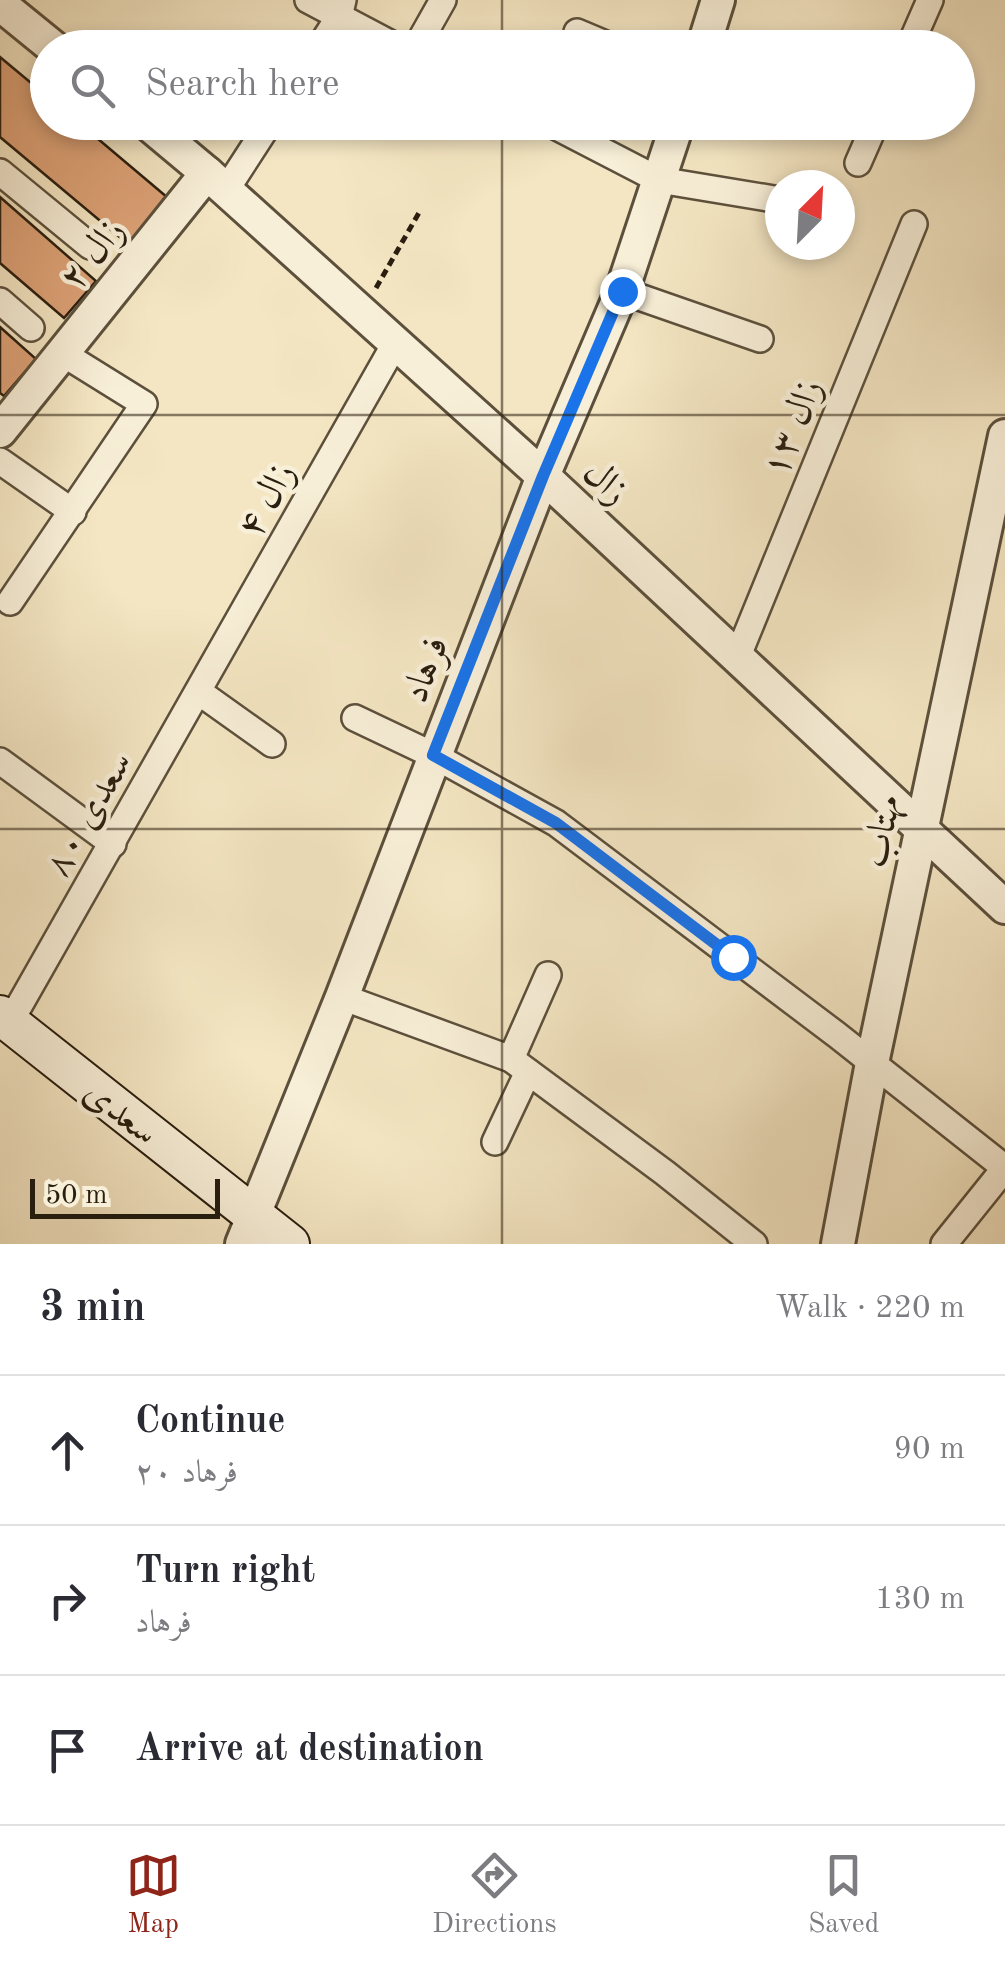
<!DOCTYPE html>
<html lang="en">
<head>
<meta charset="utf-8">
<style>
  body { margin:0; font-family:"Old Standard TT",Amiri,serif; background:#f7f7f7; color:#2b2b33 }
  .compass { position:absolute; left:765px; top:170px; width:90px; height:90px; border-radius:50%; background:#fff; box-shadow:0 5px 15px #0003; rotate:24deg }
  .scale { position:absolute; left:30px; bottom:25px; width:190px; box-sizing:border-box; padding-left:10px; border:5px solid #2a1e0f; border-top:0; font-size:28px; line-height:35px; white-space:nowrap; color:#2a1e0f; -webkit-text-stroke:8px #f8efd8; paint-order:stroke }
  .stop { position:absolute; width:30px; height:30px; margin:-22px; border:8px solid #1a73e8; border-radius:50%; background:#fff }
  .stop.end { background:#1a73e8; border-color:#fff; box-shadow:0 2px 10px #0008 }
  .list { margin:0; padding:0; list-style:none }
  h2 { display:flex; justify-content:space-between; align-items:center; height:130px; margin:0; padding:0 40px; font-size:42px }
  h2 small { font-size:32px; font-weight:400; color:#7c7c81 }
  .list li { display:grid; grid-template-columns:65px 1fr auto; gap:30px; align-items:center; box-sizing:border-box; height:150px; padding:0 40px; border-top:2px solid #e1e1e2 }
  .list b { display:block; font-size:38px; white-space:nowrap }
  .list p { margin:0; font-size:32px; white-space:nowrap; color:#7c7c81 }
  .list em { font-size:32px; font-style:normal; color:#7c7c81 }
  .icon { flex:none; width:55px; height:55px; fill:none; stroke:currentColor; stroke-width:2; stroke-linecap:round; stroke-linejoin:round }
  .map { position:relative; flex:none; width:1005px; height:1244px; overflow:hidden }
  .search { position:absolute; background:#fff; box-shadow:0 5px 15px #0003; left:30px; right:30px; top:30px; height:110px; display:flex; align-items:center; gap:25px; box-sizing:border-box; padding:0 35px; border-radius:55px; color:#7c7c81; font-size:38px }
  .sheet { height:580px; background:#fff }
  nav { display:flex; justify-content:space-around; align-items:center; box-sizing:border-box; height:140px; border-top:2px solid #e1e1e2; background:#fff; font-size:28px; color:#7c7c81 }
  nav a { display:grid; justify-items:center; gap:5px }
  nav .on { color:#8f2418 }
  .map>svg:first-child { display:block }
  .building { fill:#dca176; stroke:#2a1e0f; stroke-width:2.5 }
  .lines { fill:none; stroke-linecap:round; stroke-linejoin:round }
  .minor-casing { stroke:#5c503c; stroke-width:30 }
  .tertiary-casing { stroke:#5c503c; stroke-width:38 }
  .secondary-casing { stroke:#2a1e0f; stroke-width:42 }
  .path { stroke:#2a1e0f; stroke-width:5; stroke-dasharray:8 5; stroke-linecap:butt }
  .minor { stroke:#f8efd8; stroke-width:25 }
  .tertiary { stroke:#f8efd8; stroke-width:32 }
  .secondary { stroke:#f8efd8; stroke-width:38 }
  .route { stroke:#1a73e8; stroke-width:12 }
  .grid { fill:none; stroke:#2a1e0f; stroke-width:2.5; stroke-opacity:0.55 }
  .labels { text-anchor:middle; stroke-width:9; stroke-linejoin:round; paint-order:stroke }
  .street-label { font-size:38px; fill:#2a1e0f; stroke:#f8efd8 }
</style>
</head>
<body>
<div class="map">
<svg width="1005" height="1244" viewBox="0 0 1005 1244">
  <rect width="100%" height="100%" fill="#f4e6c3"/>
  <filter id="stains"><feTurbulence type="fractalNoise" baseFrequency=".002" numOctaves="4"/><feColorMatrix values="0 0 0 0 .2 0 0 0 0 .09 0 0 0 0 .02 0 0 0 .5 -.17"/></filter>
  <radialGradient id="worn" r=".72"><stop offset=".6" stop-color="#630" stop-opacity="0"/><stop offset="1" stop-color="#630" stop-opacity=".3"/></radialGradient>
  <g class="building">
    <polygon points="0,57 48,97 48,122 78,122 168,198 129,245 0,137"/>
    <polygon points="0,197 96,281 64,318 0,263"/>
    <polygon points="0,327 36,359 4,396 0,393"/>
  </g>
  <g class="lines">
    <g class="minor-casing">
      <g id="minor">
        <polyline points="308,0 399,48"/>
        <polyline points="577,32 615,48"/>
        <polyline points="319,48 339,17 343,0"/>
        <polyline points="416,48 443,0"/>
        <polyline points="909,48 930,0"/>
        <polyline points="547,122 659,180 780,200"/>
        <polyline points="858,163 876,122"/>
        <polyline points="0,172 90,246"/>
        <polyline points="226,190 270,122"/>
        <polyline points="622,291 760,339"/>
        <polyline points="0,301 31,328"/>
        <polyline points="0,461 73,512"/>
        <polyline points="10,602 144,404 62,353"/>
        <polyline points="737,658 914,224"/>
        <polyline points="199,692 272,744"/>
        <polyline points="355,718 433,755 556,823 837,1035 1005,1168"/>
        <polyline points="0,761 113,844"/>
        <polyline points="342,997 511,1059 665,1173 754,1244"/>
        <polyline points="10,1022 396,342"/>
        <polyline points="511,1059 548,975"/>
        <polyline points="495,1142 528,1072"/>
        <polyline points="944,1244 1005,1168"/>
      </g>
    </g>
    <g class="tertiary-casing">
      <g id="tertiary">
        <polyline points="0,4 54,48"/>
        <polyline points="703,48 718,0"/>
        <polyline points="146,122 207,173 543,476 1005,907"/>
        <polyline points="0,431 207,173"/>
        <polyline points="242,1244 342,997 543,476 622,291 678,122"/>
        <polyline points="838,1244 872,1063 1005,436"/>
      </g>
    </g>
    <g class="secondary-casing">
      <polyline id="secondary" points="0,1015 290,1244"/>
    </g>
    <polyline class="path" points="376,288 420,211"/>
    <use href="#minor" class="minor"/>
    <use href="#tertiary" class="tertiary"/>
    <use href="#secondary" class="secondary"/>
  </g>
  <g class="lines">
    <polyline class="route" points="622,291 543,476 433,755 556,823 733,957"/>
  </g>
  <path class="grid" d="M502 0V48M502 122V1244M0 415H1005M0 829H1005"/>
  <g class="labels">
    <g class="street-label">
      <text transform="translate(91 253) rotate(-51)" y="13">زال ۲</text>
      <text transform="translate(791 427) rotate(-68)" y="13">زال ۱۳</text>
      <text transform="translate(607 481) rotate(43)" y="13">زال</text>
      <text transform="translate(265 499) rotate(-61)" y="13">زال ۴</text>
      <text transform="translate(424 669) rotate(-69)" y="13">فرهاد</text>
      <text transform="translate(87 813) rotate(-60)" y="13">سعدی ۸۰</text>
      <text transform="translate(880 831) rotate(-78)" y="13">مهتاب</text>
      <text transform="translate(122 1111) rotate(38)" y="13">سعدی</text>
    </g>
  </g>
  <rect width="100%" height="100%" filter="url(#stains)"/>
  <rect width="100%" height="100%" fill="url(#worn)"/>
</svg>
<svg class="compass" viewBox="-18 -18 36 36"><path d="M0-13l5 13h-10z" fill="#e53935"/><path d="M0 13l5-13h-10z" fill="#7c7c81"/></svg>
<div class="scale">50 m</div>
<div class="stop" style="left:733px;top:957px"></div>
<div class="stop end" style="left:622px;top:291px"></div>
<div class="search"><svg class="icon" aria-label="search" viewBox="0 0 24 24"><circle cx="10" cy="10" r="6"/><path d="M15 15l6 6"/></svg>Search here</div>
</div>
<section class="sheet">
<h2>3 min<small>Walk · 220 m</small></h2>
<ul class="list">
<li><svg class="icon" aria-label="ahead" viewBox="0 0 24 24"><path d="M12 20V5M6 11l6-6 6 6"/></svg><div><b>Continue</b><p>فرهاد ۲۰</p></div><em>90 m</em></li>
<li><svg class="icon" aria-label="right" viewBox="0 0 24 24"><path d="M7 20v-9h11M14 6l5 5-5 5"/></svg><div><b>Turn right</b><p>فرهاد</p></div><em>130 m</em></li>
<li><svg class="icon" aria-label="arrive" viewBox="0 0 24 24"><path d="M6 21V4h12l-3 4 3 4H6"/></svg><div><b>Arrive at destination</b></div></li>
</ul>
</section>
<nav>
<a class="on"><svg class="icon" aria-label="map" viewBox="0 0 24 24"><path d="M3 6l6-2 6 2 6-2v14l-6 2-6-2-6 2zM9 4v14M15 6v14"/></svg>Map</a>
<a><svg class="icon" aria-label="directions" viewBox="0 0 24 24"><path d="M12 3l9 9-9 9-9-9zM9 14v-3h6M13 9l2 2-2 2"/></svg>Directions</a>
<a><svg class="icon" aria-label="saved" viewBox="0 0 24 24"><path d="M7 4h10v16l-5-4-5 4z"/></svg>Saved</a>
</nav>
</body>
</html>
